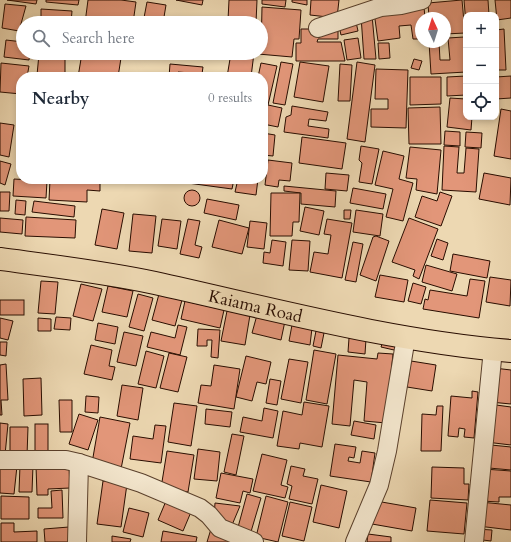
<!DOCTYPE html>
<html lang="en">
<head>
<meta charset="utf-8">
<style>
  body { margin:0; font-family:Cardo,serif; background:#f2f2f3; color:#1f2937 }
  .controls { position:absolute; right:12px; top:12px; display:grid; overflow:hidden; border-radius:8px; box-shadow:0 2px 6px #0003 }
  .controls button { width:36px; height:36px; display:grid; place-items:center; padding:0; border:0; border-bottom:1px solid #e0e1e3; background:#fff; color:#1f2937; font:20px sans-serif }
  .compass { position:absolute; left:415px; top:12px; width:36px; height:36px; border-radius:50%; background:#fff; box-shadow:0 2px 6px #0003; rotate:356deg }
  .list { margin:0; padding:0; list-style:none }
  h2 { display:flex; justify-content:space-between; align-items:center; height:52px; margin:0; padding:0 16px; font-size:17px }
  h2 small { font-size:13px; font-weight:400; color:#747a83 }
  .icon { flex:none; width:22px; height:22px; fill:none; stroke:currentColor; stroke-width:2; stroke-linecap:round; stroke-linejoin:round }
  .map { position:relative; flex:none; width:511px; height:542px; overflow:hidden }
  .search { position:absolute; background:#fff; box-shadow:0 2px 6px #0003; left:16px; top:16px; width:252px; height:44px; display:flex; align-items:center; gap:10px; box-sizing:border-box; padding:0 14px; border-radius:22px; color:#747a83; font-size:15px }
  .panel { position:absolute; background:#fff; box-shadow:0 2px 6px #0003; left:16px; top:72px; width:252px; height:112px; border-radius:16px }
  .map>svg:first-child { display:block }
  .building { fill:#e29679; stroke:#290d00 }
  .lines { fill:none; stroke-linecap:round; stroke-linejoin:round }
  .street-casing { stroke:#5a402c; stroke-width:20 }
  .highway-casing { stroke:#290d00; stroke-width:24 }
  .street { stroke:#f3e6cd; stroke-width:18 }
  .highway { stroke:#edd8b2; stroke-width:22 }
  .labels { text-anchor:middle; stroke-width:3.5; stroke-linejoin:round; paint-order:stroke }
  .street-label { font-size:17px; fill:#290d00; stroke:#f3e6cd }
</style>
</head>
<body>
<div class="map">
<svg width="511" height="542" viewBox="0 0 511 542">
  <rect width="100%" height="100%" fill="#edd8b2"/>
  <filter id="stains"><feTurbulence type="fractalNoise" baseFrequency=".005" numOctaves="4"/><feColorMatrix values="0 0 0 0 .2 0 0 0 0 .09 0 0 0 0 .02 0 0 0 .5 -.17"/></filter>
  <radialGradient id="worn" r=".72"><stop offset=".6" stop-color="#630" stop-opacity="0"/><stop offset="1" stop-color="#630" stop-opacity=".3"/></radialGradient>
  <g class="building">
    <polygon points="7,0 37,0 36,4"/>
    <polygon points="46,0 79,0 78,5 46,2"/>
    <polygon points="88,0 121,0 136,2 133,23 85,23"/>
    <polygon points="176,0 203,0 202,5"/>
    <polygon points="229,0 257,0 256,23 236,23 236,21 228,20"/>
    <polygon points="262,0 286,0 285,7 262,4"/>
    <polygon points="292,0 307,0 307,5 292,2"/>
    <polygon points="311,0 339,0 337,18 310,15"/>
    <polygon points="462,0 465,33 445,34 445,18 429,18 428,3"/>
    <polygon points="464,0 488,0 489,15 466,15 466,24"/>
    <polygon points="495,0 511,0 511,18 497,20"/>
    <polygon points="147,2 166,5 163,23 143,23"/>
    <polygon points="5,4 26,6 19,31 2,28"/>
    <polygon points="262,7 301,10 299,39 294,39 292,57 258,54 261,53"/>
    <polygon points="424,7 425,18 421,18 421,39 413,39 411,25 399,26 400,38 378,41 374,12"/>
    <polygon points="41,9 72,11 71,23 41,22"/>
    <polygon points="372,15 376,59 364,59 361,16"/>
    <polygon points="356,22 358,31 341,35 339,26"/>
    <polygon points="301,29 338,29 338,39 318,39 317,42 341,42 345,61 296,61 296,43 301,43"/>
    <polygon points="504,29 506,70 496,70 496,30"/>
    <polygon points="464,37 466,72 431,74 429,42 439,42 440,60 450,60 448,38"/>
    <polygon points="358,38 361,58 347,60 344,40"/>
    <polygon points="6,40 23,42 23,53 30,53 29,60 4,57"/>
    <polygon points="378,43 389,43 390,58 379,59"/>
    <polygon points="82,53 121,58 118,77 78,77"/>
    <polygon points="139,53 158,53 158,57 138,54"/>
    <polygon points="231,53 254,53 251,77 227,77"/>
    <polygon points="39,54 65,56 65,77 37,75"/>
    <polygon points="414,59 422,61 419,70 411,68"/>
    <polygon points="281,62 293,64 285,105 273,103"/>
    <polygon points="300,62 329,66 323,102 294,97"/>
    <polygon points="357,62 375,65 365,142 347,139"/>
    <polygon points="1,63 29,66 27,77 21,77 21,94 0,92"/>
    <polygon points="261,63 277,66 268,105 282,108 278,127 263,124 263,77 258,77"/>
    <polygon points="170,64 203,67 202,74 178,72 178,77 169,77"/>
    <polygon points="340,64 352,65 350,101 338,101"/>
    <polygon points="376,69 408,70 406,128 371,127 371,109 388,109 388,99 375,99"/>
    <polygon points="466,76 466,95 447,96 447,77"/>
    <polygon points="511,76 511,98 496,99 496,77"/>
    <polygon points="410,77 441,77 441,104 410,105"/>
    <polygon points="450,98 466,99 466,117 472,117 471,130 447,127"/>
    <polygon points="292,106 328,112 326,121 309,119 308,126 329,129 328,138 284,132 286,117 291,115"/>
    <polygon points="440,107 441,144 409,144 408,108"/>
    <polygon points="501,109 511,111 511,159 494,156"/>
    <polygon points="0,123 14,125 9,157 0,155"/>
    <polygon points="445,131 460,132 460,146 444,145"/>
    <polygon points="466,132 482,133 481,148 465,147"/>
    <polygon points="263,133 275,135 273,156 263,155"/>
    <polygon points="302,137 346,143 342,169 299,163"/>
    <polygon points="361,146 379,149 372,184 359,182 362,163 359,160"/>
    <polygon points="444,146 459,147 457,173 464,173 466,148 479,149 476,192 442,190"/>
    <polygon points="410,147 441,150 437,194 416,190 417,179 406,178"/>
    <polygon points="383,151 404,156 399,179 413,183 403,221 386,217 393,189 375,185"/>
    <polygon points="268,160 292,163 290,181 279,180 278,187 265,185"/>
    <polygon points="0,161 11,164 5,185 0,183"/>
    <polygon points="326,173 349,175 347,191 325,189"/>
    <polygon points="484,173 511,178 510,205 479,199"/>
    <polygon points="14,179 47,181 46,198 13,196"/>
    <polygon points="158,179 234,179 232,189"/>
    <polygon points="238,179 258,179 256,195 235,192"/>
    <polygon points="50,180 100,183 100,191 87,190 87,202 49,200"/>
    <polygon points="284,186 336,191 335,207 301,204 301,193 284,191"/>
    <polygon points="353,188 386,194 383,209 350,203"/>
    <circle cx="192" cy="198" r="8"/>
    <polygon points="0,192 10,192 9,211 0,211"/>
    <polygon points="440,192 452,196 441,226 415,217 422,196 437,201"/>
    <polygon points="271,193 300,193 299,222 293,222 292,236 270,236"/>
    <polygon points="207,199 239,205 236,220 204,213"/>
    <polygon points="16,200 26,201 25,215 15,214"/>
    <polygon points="34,201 75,206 74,217 32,212"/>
    <polygon points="305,207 324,211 319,235 300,231"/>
    <polygon points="102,209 124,213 117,249 95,245"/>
    <polygon points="344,210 351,210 350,219 344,219"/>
    <polygon points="356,210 383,214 380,236 353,232"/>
    <polygon points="133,214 156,216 152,253 129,251"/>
    <polygon points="26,217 76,220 75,238 25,236"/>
    <polygon points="0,218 23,220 22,234 0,232"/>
    <polygon points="409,218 438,229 419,279 413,276 415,270 392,262"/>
    <polygon points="162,219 181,221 177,249 158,246"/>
    <polygon points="188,219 200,221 195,245 202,247 199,258 180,254"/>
    <polygon points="327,219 352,223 342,278 310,272 314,252 328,254 331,235 324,234"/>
    <polygon points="219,220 249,228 242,254 212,247"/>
    <polygon points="250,221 267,223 264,249 247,247"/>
    <polygon points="376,236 389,241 376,281 360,275 373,237"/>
    <polygon points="437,239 448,243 443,260 431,256"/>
    <polygon points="272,240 286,242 283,266 263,263 264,252 270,253"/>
    <polygon points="292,240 310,241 308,271 289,270"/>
    <polygon points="353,242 363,244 356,282 345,280"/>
    <polygon points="453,254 490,261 487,278 450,271"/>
    <polygon points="426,265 457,274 452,291 422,282"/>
    <polygon points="380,275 408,280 404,302 375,297"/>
    <polygon points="490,277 511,280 510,306 486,302"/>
    <polygon points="470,279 485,281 479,318 423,309 425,299 428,300 430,290 467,296"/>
    <polygon points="41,281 58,282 55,314 38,313"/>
    <polygon points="413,283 426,287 421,304 408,301"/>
    <polygon points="81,284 102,289 93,321 73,316"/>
    <polygon points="108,286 133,291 127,317 102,312"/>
    <polygon points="138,294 153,298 144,331 129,327"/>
    <polygon points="159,294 182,300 175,326 152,320"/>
    <rect x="0" y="300" width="24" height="15"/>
    <polygon points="185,301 224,310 220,328 181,319"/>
    <polygon points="227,311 250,315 245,345 221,341"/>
    <polygon points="257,315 285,321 281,340 252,333"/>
    <polygon points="56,317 71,318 70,330 54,329"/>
    <polygon points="0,318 13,321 8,340 0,338"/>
    <polygon points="38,318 51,319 51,331 38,331"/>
    <polygon points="98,323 118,327 115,344 95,340"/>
    <polygon points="178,325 187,327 180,355 147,347 151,332 175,338"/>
    <polygon points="292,325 312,328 310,345 289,341"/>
    <polygon points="198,329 220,330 218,358 211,357 212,340 207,340 207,346 197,346"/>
    <polygon points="316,331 324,333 321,348 313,346"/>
    <polygon points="124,332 143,336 136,366 117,362"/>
    <polygon points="349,338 366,339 365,354 348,352"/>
    <polygon points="383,341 396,344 394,350 381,347"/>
    <polygon points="0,342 7,342 6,356 0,355"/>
    <polygon points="91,345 112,350 109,366 115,367 112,380 84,374"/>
    <polygon points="314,350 336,354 327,404 306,400"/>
    <polygon points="146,351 164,356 156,388 138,384"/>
    <polygon points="169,353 187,357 178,392 160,388"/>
    <polygon points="378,353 393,354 386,423 364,421 367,382 354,380 350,426 332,424 338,355 377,359"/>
    <polygon points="246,356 271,362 266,384 257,382 252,401 236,397"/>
    <polygon points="289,359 308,362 301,403 281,399"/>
    <polygon points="411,361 436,365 432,391 407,387"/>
    <polygon points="6,364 8,400 1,400 2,415 0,415 0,365"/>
    <polygon points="214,365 240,369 234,409 198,403 201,385 211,386"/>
    <polygon points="494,368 511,370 511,404 490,402"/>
    <polygon points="41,378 42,415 24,416 23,379"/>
    <polygon points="270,379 281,381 277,405 266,403"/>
    <polygon points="122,385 143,388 138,420 117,416"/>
    <polygon points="472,391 478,392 474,438 464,437 465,429 459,428 458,437 448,436 451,396 472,398"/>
    <polygon points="86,396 99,397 98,413 85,412"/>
    <polygon points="59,400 72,400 72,432 60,432"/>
    <polygon points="304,402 329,406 322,447 300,443 299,449 277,446 283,411 302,415"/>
    <polygon points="174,403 197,406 191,446 168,442"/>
    <polygon points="496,405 511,407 511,445 486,442"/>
    <polygon points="437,406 443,406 441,451 421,451 422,414 436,415"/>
    <polygon points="264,408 278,411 273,438 240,432 243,417 262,421"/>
    <polygon points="206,409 232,412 230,427 205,424"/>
    <polygon points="79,414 98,420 88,450 69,444"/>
    <polygon points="100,417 130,423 121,469 92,463"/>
    <polygon points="354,421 376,425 374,439 351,435"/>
    <polygon points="0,423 8,424 5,455 0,454"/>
    <rect x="35" y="424" width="13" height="28"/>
    <polygon points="155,425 166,426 161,463 130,459 133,436 153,439"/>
    <polygon points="10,427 28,427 27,456 10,456"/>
    <polygon points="232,434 244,436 236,475 224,472"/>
    <polygon points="335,444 356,447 354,458 349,457 348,461 360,463 362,451 375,453 371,482 330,476"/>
    <polygon points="491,445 511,447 511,470 489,468"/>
    <polygon points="198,449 220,452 217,481 194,479"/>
    <polygon points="167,451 194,455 188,492 161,488"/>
    <polygon points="262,454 287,460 281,485 288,487 285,498 253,491"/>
    <polygon points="0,464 17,466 14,494 0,493"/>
    <polygon points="20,465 33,465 32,492 19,492"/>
    <polygon points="69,465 70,488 48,489 48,495 37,495 36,466"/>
    <polygon points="291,466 305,469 303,476 318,479 312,504 289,499 292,486 287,484"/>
    <polygon points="432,467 464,468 464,484 469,484 468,500 431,498"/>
    <polygon points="484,469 511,471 511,497 499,497 499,502 482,501"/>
    <polygon points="221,473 253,479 250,493 243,491 240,503 216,498"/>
    <polygon points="103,481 127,484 121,527 97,524"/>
    <polygon points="321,485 347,491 339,528 313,522"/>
    <polygon points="62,490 63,518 38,518 38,508 52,508 51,491"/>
    <polygon points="247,494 261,498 250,535 237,531"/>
    <polygon points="1,496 29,497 29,519 1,519"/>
    <polygon points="266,496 288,502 278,542 256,537"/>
    <polygon points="430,500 467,503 464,534 427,531"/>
    <polygon points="166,501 191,512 183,531 158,520"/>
    <polygon points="376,501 416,508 412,531 372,524"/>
    <polygon points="290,502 312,507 304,541 282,536"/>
    <polygon points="480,502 511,505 511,530 478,526"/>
    <polygon points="215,503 240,506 232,525 214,517"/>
    <polygon points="129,508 149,513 143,537 123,532"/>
    <polygon points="1,523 14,523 14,532 37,531 37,542 1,542"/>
    <polygon points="69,527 71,542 45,542 44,529"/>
    <polygon points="211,529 241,542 207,542"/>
    <polygon points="476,529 492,530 491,541 475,539"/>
    <polygon points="163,531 197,537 196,542 161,542"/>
    <polygon points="368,534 391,537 391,542 367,542"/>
    <polygon points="112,536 131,539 130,542 112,542"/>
  </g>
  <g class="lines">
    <g class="street-casing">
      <g id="street">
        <polyline points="318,28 381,7 401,5 422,0"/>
        <polyline points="0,460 66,460 79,463 141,483 200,508 209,515 220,528 254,542"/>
        <polyline points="77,542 79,463"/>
        <polyline points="355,542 379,485 387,451 406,337"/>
        <polyline points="474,542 493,349"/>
      </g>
    </g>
    <g class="highway-casing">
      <g id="highway">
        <path id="s1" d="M0 259C52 266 104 272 155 283 273 309 390 341 511 351"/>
      </g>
    </g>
    <use href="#street" class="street"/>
    <use href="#highway" class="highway"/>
  </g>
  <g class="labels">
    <g class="street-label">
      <text dy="6" stroke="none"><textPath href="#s1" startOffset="260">Kaiama Road</textPath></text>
    </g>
  </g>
  <rect width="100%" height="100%" filter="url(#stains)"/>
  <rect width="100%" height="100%" fill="url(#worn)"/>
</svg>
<div class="controls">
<button>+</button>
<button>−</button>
<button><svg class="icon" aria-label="locate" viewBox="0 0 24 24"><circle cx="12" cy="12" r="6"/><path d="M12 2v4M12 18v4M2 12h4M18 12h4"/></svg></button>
</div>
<svg class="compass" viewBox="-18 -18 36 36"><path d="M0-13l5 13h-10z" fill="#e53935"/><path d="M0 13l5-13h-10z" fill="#747a83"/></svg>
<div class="search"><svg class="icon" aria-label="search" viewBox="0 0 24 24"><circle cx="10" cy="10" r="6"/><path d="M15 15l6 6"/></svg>Search here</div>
<section class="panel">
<h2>Nearby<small>0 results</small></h2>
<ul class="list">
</ul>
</section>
</div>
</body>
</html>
